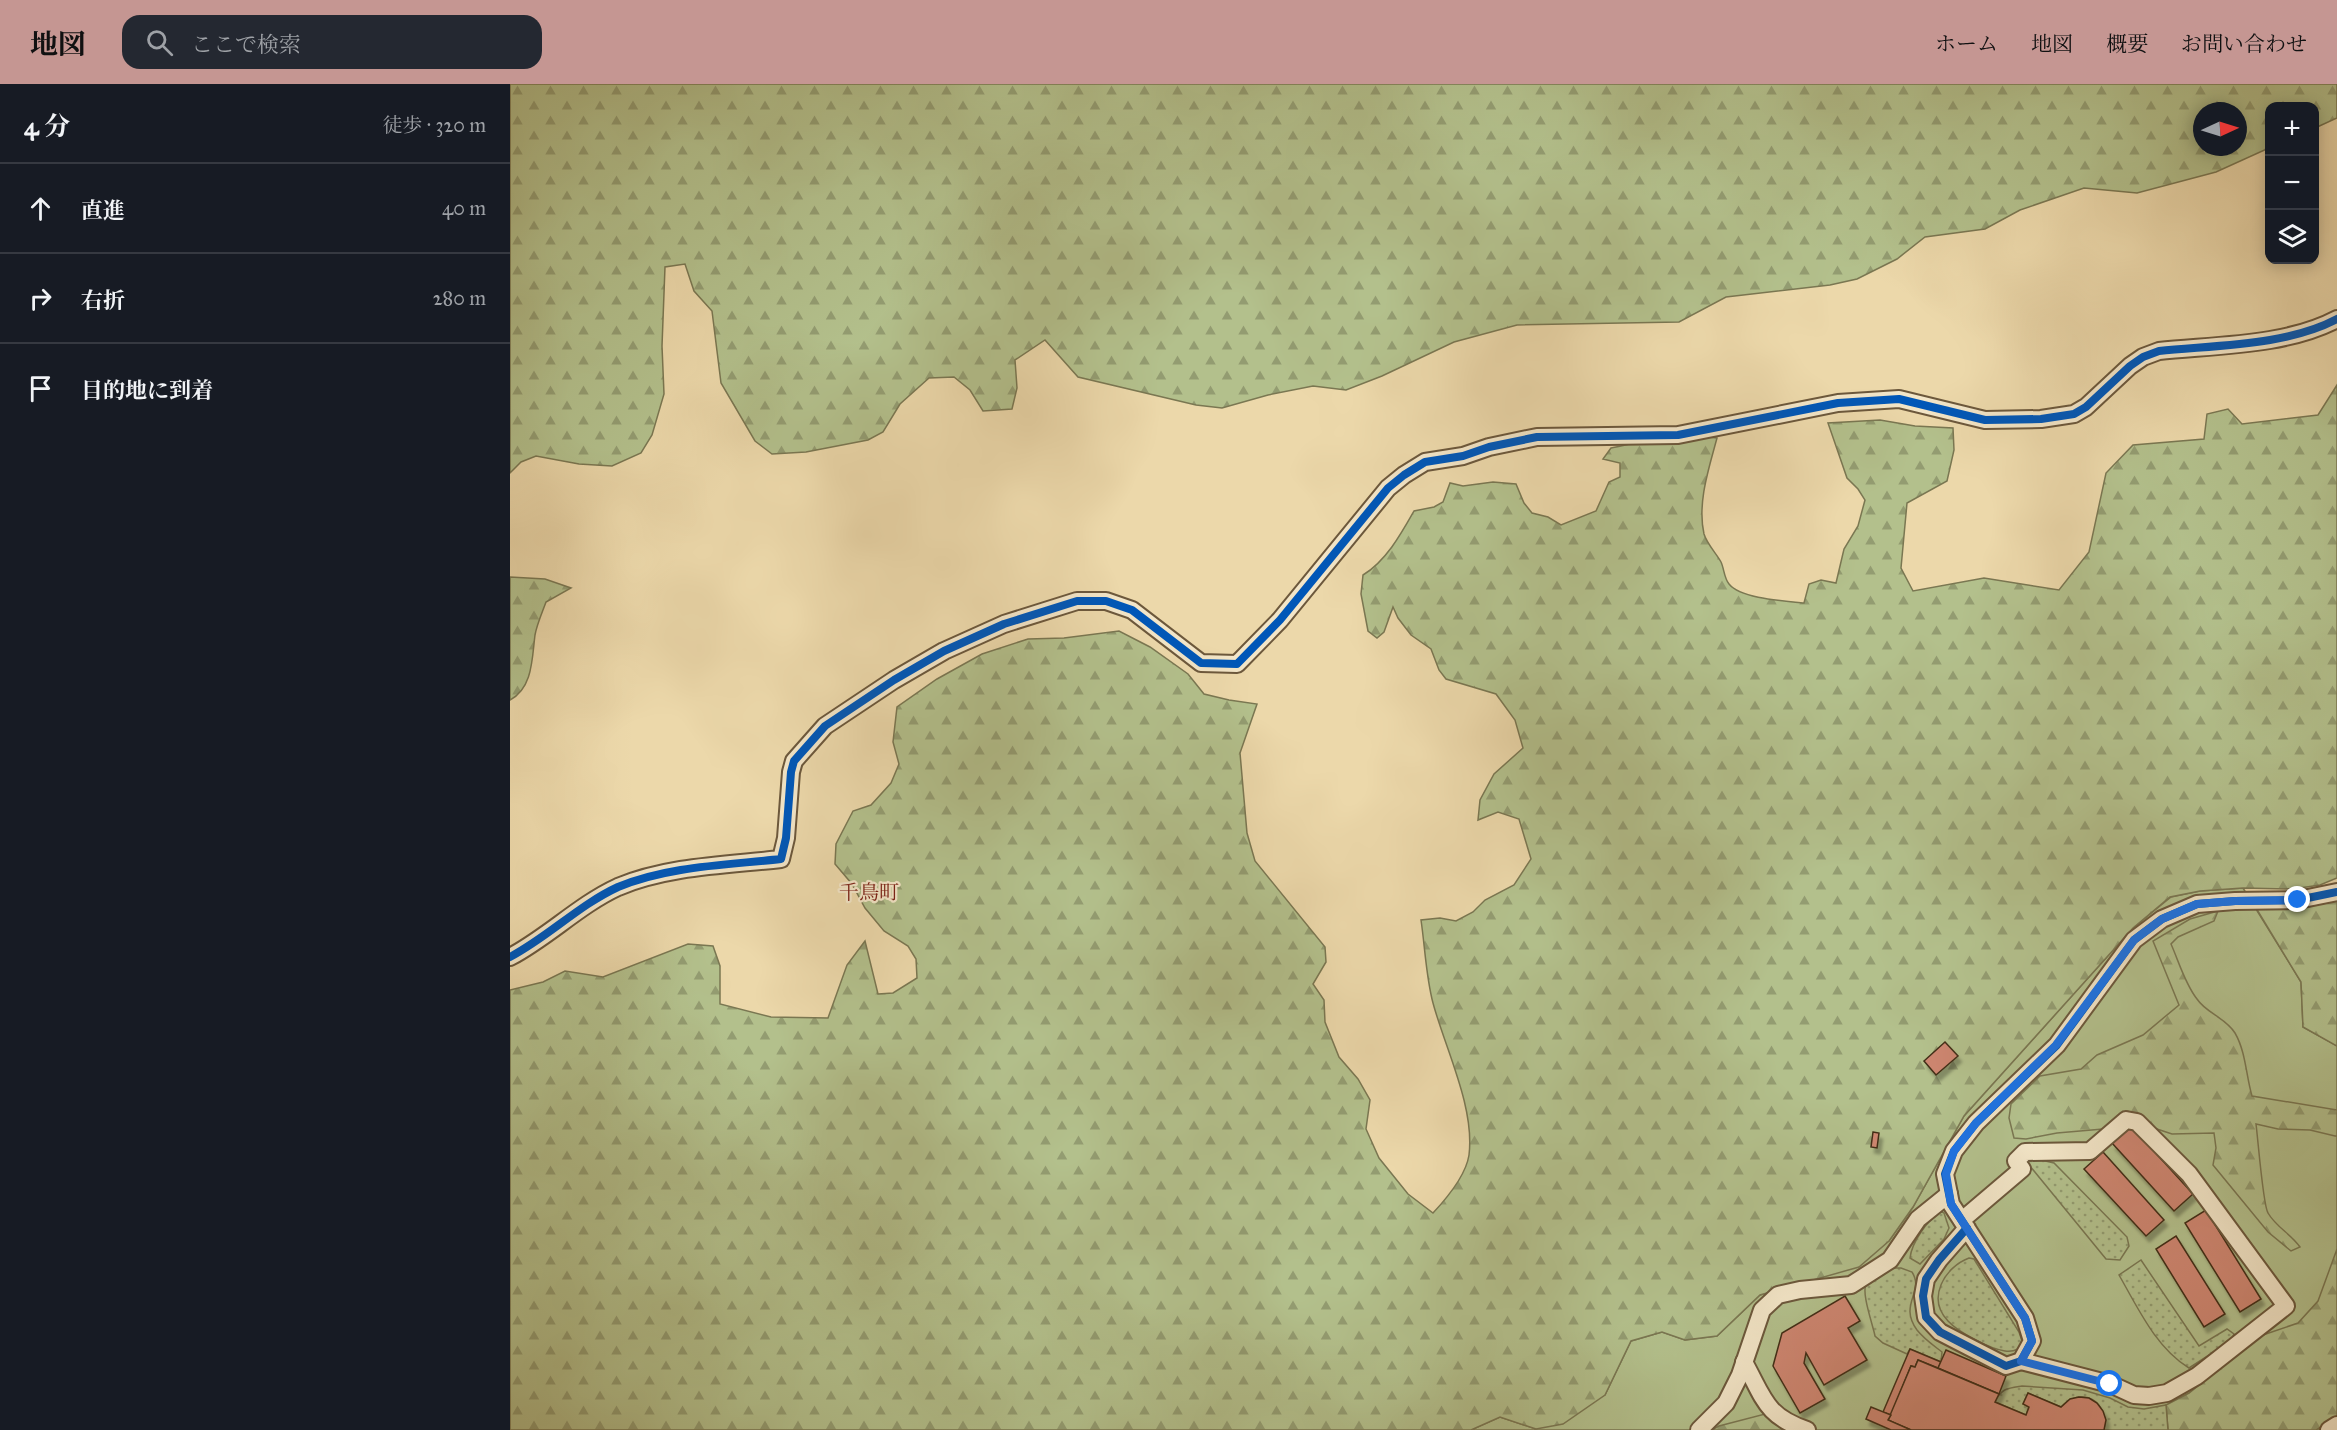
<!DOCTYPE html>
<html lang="ja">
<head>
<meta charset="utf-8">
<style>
  body { margin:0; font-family:"IM FELL Great Primer","Noto Serif JP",serif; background:#242831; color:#f1f3f6 }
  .controls { position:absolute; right:18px; top:18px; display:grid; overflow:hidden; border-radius:12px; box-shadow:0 3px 15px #0003 }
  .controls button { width:54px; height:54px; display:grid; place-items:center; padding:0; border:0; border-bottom:2px solid #363941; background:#171b24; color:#f1f3f6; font:30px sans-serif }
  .compass { position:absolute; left:1683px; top:18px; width:54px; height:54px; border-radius:50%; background:#171b24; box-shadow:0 3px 15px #0003; rotate:86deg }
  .stop { position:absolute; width:18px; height:18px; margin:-14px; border:4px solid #1a73e8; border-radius:50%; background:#fff }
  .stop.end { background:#1a73e8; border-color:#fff; box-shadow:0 2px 6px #0008 }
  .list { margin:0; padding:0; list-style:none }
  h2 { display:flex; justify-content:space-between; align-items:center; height:78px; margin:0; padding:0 24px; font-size:26px }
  h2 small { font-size:20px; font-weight:400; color:#9ea1a6 }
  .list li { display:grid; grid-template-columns:39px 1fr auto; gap:18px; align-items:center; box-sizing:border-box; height:90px; padding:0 24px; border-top:2px solid #363941 }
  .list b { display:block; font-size:22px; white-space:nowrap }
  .list em { font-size:20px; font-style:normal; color:#9ea1a6 }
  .icon { flex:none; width:33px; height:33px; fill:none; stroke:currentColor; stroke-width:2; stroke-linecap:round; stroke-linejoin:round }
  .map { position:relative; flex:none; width:1827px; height:1346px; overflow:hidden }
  header { display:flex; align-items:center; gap:36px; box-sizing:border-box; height:84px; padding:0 30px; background:#c59692; color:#111 }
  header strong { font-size:28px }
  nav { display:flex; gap:33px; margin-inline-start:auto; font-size:21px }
  .search { width:420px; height:54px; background:#242831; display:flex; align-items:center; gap:15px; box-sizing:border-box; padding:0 21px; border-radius:18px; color:#9ea1a6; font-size:22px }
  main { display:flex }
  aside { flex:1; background:#171b24 }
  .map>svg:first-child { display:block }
  .grass { fill:#b3c08c; stroke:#7a7752; stroke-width:1.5 }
  .forest { fill:url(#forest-firs); stroke:#7a7752; stroke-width:1.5; fill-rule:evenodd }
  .garden { fill:url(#garden-dots); stroke:#7a7752; stroke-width:1.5 }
  .building { fill:#ce8671; stroke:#422e18; stroke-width:1.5; filter:url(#shadow) }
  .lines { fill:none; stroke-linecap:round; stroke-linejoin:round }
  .minor-casing { stroke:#6c583c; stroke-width:20 }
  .minor { stroke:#f3e6c8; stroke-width:16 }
  .cycleway-casing { stroke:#f3e6c8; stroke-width:11 }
  .cycleway { stroke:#0057b8; stroke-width:8 }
  .route { stroke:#1a73e8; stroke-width:8 }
  .labels { text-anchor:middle; stroke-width:4.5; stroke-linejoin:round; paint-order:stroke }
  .quarter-label { font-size:20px; fill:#7a1f14; stroke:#f3e6c8 }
</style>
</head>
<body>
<header>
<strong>地図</strong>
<div class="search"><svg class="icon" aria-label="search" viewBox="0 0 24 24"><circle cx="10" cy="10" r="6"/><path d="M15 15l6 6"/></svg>ここで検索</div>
<nav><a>ホーム</a><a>地図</a><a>概要</a><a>お問い合わせ</a></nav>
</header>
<main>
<aside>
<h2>4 分<small>徒歩 · 320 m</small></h2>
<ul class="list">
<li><svg class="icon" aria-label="ahead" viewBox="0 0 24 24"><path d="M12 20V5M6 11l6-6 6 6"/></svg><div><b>直進</b></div><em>40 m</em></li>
<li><svg class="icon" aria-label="right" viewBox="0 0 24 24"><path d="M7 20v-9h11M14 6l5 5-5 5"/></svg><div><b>右折</b></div><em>280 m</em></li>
<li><svg class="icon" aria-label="arrive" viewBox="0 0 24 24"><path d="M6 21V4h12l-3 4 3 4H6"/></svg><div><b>目的地に到着</b></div></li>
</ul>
</aside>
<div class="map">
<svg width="1827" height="1346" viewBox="0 0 1827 1346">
  <defs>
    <pattern id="forest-firs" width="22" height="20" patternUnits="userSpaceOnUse" patternTransform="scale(1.5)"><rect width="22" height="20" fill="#b3c08c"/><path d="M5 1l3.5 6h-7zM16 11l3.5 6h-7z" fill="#939c71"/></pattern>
    <pattern id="garden-dots" width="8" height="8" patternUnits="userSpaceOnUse" patternTransform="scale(1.5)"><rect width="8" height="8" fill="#b3c08c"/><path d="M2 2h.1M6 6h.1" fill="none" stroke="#939c71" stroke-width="1.8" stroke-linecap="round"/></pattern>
    <filter id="shadow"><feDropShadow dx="3.5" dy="6" stdDeviation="1.5" flood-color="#0004"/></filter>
  </defs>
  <rect width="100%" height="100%" fill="#ecd8aa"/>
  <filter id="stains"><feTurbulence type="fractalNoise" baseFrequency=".00333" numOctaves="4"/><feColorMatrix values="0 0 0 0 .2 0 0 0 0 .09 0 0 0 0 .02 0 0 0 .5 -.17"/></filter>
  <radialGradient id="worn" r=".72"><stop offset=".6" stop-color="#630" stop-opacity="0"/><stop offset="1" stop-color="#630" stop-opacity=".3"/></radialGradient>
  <polygon class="grass" points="1733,804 1791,898 1793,943 1827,962 1827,1346 961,1346 990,1333 1026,1345 1095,1311 1121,1257 1152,1248 1175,1256 1207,1252 1250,1211 1309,1195 1379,1157 1403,1123 1454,1032 1623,844 1661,813 1690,807"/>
  <g class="forest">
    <path d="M0 0H1827V34L1805 44 1804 22H1760L1759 64 1706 88 1627 109 1574 104 1510 126 1475 145 1415 153 1387 175 1347 195 1320 201 1216 213 1169 238 1007 241 944 258 872 292 836 306 803 302 758 311 712 324 686 321 568 293 535 256 505 276 507 304 502 325 473 327 460 306 444 293 419 294 390 320 373 348 358 356 296 368 262 370 245 357 211 299 202 227 184 207 175 180 155 183 152 262 154 310 142 351 131 369 102 382 69 380 26 372 11 378 0 389ZM1692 27H1728V63H1692Z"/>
    <path d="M1827 301V794L1810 801 1783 805 1733 804 1690 807 1660 813 1623 844 1454 1032 1403 1123 1379 1157 1349 1183 1250 1211 1207 1252 1175 1256 1152 1248 1121 1257 1095 1311 1053 1340 1026 1345 990 1333 961 1346H0V906L33 898 55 887 93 893 178 860 203 862 210 882V920L261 933 318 934 337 881 355 857 368 910 383 909 407 894 406 875 398 862 374 847 355 824 342 800 325 780 326 760 343 727 361 721 381 699 389 680 383 658 387 623 427 595 472 570 518 555 554 554 609 547 640 563 678 590 694 610 719 616 747 620 730 669 737 749 745 777 815 863 816 878 803 900 814 916 815 938 829 973 848 995 860 1016 856 1045 869 1074 898 1110 923 1129C937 1114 956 1091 959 1071 965 1023 935 964 923 919 916 893 915 863 911 836L930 834 946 837 963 828 975 816 1004 801 1021 775 1009 735 988 728 968 736 970 716 984 690 1013 664 1005 636 986 610 936 595 929 586 921 565 901 551 888 534 883 523 874 548 867 554 858 547 851 510 853 491C876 477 891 450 904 427L924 423 933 418 940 399 953 402 983 398 1006 400 1014 419 1022 429 1038 433 1051 441 1086 427 1099 398 1110 393V379L1093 375 1101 364C1135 357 1172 348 1207 354 1199 384 1187 419 1194 450 1197 460 1206 469 1211 478 1214 484 1214 494 1219 500 1231 515 1276 517 1294 519L1299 500 1311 496 1326 499 1334 465 1348 442 1355 416 1348 405 1337 394 1318 339 1370 336 1405 342 1443 344 1444 366 1437 397 1397 419 1391 484 1403 507 1474 494 1549 506 1579 468 1596 389 1623 361 1694 355 1697 330 1718 325 1732 340 1808 331Z"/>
    <path d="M0 493 35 495 61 504 36 518C32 529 27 540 25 551 22 574 23 604 0 616Z"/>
    <polygon points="1827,817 1827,962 1793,943 1791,898 1746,824 1774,825"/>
    <path d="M1708 827 1704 837 1668 853 1661 860C1669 878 1675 900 1687 915 1696 929 1716 934 1725 949 1736 968 1736 992 1742 1012L1827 1026V1052H1825L1800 1046 1768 1045 1746 1040C1748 1055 1753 1121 1758 1129 1766 1143 1781 1150 1790 1163L1781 1167 1758 1148 1703 1081 1706 1064 1704 1049 1662 1050 1644 1044 1632 1032 1617 1027 1593 1045 1547 1049 1516 1055 1504 1054 1499 1034 1501 1020 1530 992 1571 985 1587 971 1633 951 1669 921 1643 857 1680 835Z"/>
    <polygon points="1827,1165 1827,1332 1806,1346 1658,1346 1656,1321 1679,1309 1750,1252 1788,1239 1808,1217"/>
    <polygon points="1255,1330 1273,1346 1202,1346 1209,1342"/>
  </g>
  <g class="garden">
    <polygon points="1515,1076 1531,1076 1544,1079 1617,1153 1619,1162 1610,1176 1596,1175"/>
    <path d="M1430 1127 1434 1129 1439 1144 1434 1155 1410 1180 1400 1174C1402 1157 1417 1138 1430 1127Z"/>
    <path d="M1459 1174 1464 1175 1509 1248 1512 1257 1508 1265C1504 1267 1500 1268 1495 1267 1480 1265 1448 1248 1438 1237 1416 1214 1435 1183 1459 1174Z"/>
    <path d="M1631 1176 1689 1262 1717 1245 1724 1250 1721 1257 1679 1284C1646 1264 1628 1224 1609 1191Z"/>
    <path d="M1382 1184H1391L1402 1188C1415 1208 1388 1220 1407 1246 1414 1255 1423 1261 1432 1268L1431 1278 1400 1265 1397 1270 1373 1259 1365 1252C1363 1241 1350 1206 1357 1199 1363 1193 1375 1189 1382 1184Z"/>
    <path d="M1512 1302 1573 1306 1600 1314 1618 1323 1634 1325 1656 1321 1658 1346H1594C1599 1317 1572 1301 1551 1323L1518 1309 1513 1320 1519 1323 1516 1331 1485 1318C1491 1304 1499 1304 1512 1302Z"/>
  </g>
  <g class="building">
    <polygon points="1435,958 1448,972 1426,991 1414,977"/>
    <polygon points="1621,1042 1683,1110 1664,1127 1602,1059"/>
    <polygon points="1363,1048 1369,1049 1367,1064 1361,1063"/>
    <polygon points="1593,1068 1654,1136 1636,1152 1574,1085"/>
    <polygon points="1696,1126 1751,1215 1730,1228 1675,1139"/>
    <polygon points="1666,1152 1715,1230 1694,1243 1646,1165"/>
    <polygon points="1335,1212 1350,1237 1338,1244 1357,1276 1314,1301 1296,1269 1294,1279 1315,1315 1290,1329 1263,1282 1272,1249"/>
    <polygon points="1400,1265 1431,1278 1428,1284 1408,1276 1405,1283 1401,1282 1381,1331 1373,1328"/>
    <polygon points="1436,1266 1496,1292 1489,1310 1428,1284"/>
    <polygon points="1408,1276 1489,1310 1485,1318 1516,1331 1519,1323 1513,1320 1518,1309 1551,1323 1560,1315 1569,1313 1579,1314 1587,1319 1593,1327 1596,1336 1594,1346 1401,1346 1378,1336 1401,1282 1405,1283"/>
    <polygon points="1361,1323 1381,1331 1378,1336 1401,1346 1381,1346 1356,1335"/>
  </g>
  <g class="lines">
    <g class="minor-casing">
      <g id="minor">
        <path d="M0 873C38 853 69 821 108 803 158 782 218 781 271 775L276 754 281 688 284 677 315 642 384 596 434 567 494 540 567 517H596L622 526 691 579 727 580 770 536 878 404 894 391 915 378 953 372 979 363 1027 353 1168 351 1328 319 1389 315 1475 336 1531 335 1564 330 1576 323 1620 282 1633 273 1649 267C1706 261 1776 262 1827 235"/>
        <polyline points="1452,1136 1512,1085 1506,1077 1515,1068 1580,1067 1616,1036 1627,1038 1679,1090 1776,1222 1687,1292 1657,1309 1639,1312 1624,1311 1600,1300 1511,1277"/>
        <polyline points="1457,1144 1429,1176 1416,1195 1413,1212 1416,1233 1430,1248 1496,1282 1511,1277 1522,1257 1515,1234 1441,1120 1435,1090 1444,1067 1466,1039 1547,961 1624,856 1652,835 1687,820 1725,817 1788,816 1827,808"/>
        <path d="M1234 1278C1254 1314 1255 1332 1297 1346"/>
        <polyline points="1189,1346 1216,1319 1230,1291 1252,1226 1268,1211 1290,1206 1341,1201 1380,1176 1408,1135 1439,1110"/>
        <polyline points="1819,1346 1827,1341"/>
      </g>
    </g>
    <use href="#minor" class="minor"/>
    <g class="cycleway-casing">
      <g id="cycleway">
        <path d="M0 873C38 853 69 821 108 803 158 782 218 781 271 775L276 754 281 688 284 677 315 642 384 596 434 567 494 540 567 517H596L622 526 691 579 727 580 770 536 878 404 894 391 915 378 953 372 979 363 1027 353 1168 351 1328 319 1389 315 1475 336 1531 335 1564 330 1576 323 1620 282 1633 273 1649 267C1706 261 1776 262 1827 235"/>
        <polyline points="1457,1144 1429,1176 1416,1195 1413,1212 1416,1233 1430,1248 1496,1282 1511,1277 1522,1257 1515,1234 1441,1120 1435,1090 1444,1067 1466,1039 1547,961 1624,856 1652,835 1687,820 1725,817 1788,816 1827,808"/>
      </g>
    </g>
    <use href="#cycleway" class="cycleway"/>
  </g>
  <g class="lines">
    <polyline class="route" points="1600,1300 1511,1277 1522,1257 1515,1234 1441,1120 1436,1090 1444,1067 1466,1039 1546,961 1624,856 1652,835 1687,820 1725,817 1788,816"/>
  </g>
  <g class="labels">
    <g class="quarter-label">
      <text x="359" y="815">千鳥町</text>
    </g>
  </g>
  <rect width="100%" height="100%" filter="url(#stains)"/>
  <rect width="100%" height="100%" fill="url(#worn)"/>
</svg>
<div class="controls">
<button>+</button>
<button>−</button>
<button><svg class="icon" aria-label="layers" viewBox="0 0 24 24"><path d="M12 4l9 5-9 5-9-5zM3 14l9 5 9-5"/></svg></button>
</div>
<svg class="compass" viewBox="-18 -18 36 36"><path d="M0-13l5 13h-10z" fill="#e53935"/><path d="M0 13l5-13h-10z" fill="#9ea1a6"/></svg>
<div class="stop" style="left:1600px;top:1300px"></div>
<div class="stop end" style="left:1788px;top:816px"></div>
</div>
</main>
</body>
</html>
